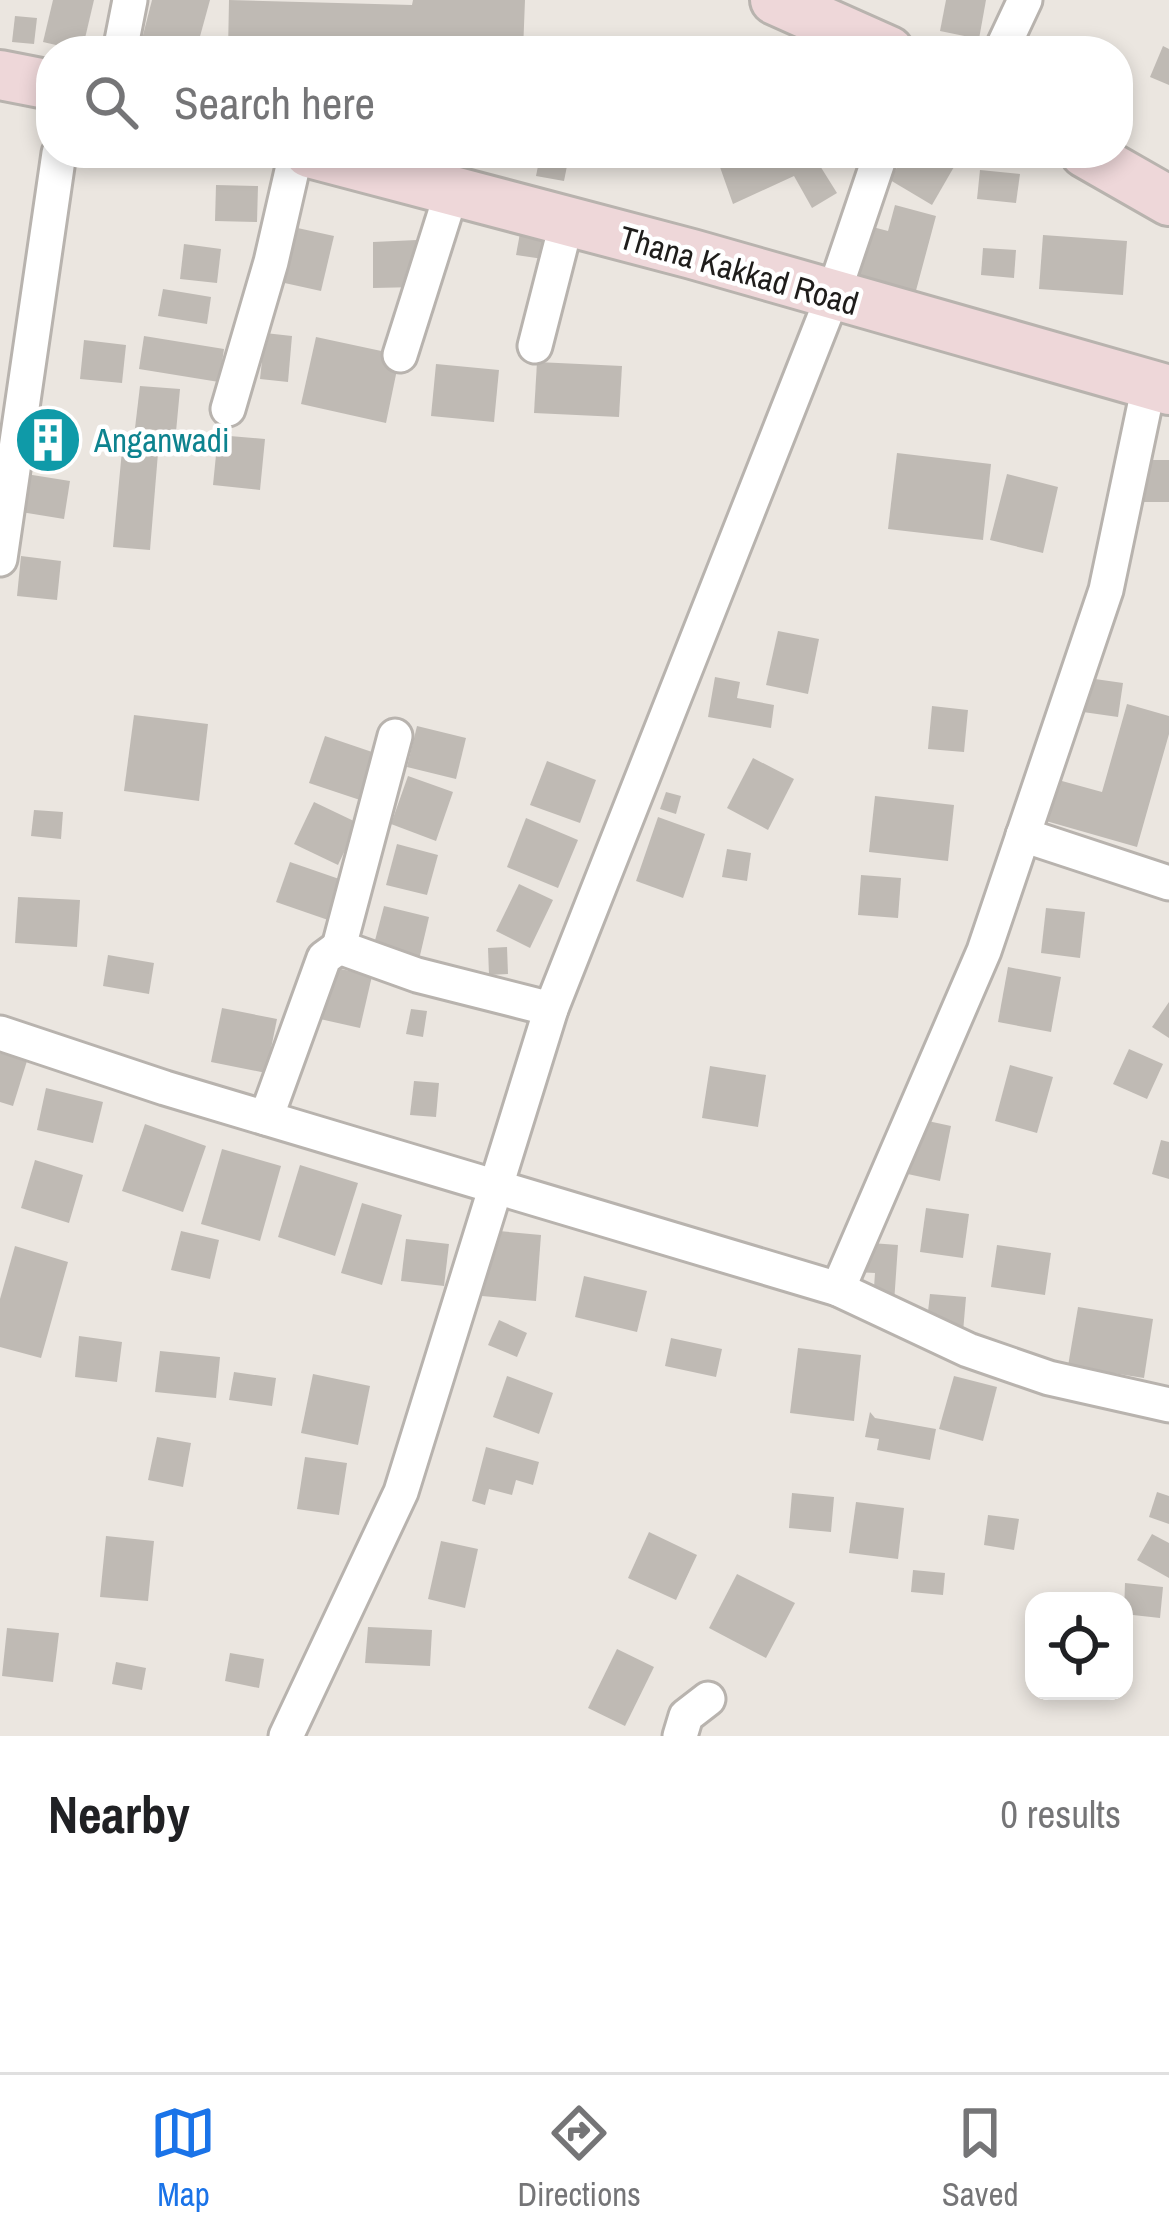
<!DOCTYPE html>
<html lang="en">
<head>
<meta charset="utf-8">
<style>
  body { margin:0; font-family:"Archivo Narrow",sans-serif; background:#f2f2f2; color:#202124 }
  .controls { position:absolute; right:36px; bottom:36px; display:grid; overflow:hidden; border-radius:24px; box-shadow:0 6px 18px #0003 }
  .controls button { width:108px; height:108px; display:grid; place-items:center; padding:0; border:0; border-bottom:3px solid #e0e0e0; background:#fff; color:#202124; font:60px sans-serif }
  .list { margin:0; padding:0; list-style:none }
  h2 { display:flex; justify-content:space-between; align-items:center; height:156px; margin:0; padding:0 48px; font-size:51px }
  h2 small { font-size:39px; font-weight:400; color:#757577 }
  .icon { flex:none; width:66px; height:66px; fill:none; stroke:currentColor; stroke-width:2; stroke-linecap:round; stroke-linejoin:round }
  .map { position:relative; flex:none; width:1169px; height:1736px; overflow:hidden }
  .search { position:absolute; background:#fff; box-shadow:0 6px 18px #0003; left:36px; right:36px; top:36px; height:132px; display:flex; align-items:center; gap:30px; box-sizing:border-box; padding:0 42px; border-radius:48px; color:#757577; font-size:45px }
  .sheet { height:336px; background:#fff }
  nav { display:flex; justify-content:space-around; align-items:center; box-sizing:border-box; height:168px; border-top:3px solid #e0e0e0; background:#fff; font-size:33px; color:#757577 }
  nav a { display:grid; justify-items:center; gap:6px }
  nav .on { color:#1a73e8 }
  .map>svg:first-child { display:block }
  .building { fill:#bfbab4 }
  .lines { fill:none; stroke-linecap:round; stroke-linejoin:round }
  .street-casing { stroke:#b8b3ae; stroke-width:39 }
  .secondary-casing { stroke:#b8b3ae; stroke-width:54 }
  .street { stroke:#fff; stroke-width:33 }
  .secondary { stroke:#eed7d9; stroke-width:48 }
  .labels { text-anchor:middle; stroke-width:9; stroke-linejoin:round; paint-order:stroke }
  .street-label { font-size:33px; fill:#1f1d1b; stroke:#fff }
  .culture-label { font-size:33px; fill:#0d838f; stroke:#fff; text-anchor:start }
</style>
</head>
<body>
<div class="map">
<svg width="1169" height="1736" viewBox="0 0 1169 1736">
  <rect width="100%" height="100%" fill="#ebe6e0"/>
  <g class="building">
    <polygon points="53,0 94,0 82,51 43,42"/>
    <polygon points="152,0 210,0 196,51 142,39"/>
    <polygon points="229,0 412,5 413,0 525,0 523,51 228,51"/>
    <polygon points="946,0 986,0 979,39 940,31"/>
    <polygon points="15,16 37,18 34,44 12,42"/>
    <polygon points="1163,46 1169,49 1169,85 1150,77"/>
    <polygon points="715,153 812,153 837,193 812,208 794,176 733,204"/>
    <polygon points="905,153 962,153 932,205 890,180"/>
    <polygon points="540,156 568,161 564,181 536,176"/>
    <polygon points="980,170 1020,174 1016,203 977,199"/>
    <polygon points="216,185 258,186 257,222 215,221"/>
    <polygon points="895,205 936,216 914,298 846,279 861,224 888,231"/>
    <polygon points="293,227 334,236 321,291 280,282"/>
    <polygon points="520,233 553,238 550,260 516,255"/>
    <polygon points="1043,235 1127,241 1123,295 1039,289"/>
    <polygon points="417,240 418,287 373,288 373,242"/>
    <polygon points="184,244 221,249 217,283 180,279"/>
    <polygon points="983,248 1016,250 1014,278 981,275"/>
    <polygon points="163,289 211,297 207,324 158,316"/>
    <polygon points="265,333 292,336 288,382 260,379"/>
    <polygon points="144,336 224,349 219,382 139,369"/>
    <polygon points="316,337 400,355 386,423 301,404"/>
    <polygon points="84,340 126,345 122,383 80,379"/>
    <polygon points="537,362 622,366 619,417 534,413"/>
    <polygon points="436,364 499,370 494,422 431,416"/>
    <polygon points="140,386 180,389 176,432 135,428"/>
    <polygon points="28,413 73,418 67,468 22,462"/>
    <polygon points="218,435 265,439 260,490 213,485"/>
    <polygon points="122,450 158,453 150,550 113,547"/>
    <polygon points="897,453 991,464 983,540 888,529"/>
    <polygon points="1141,460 1169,460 1169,502 1140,502"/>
    <polygon points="26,474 70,481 64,519 21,512"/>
    <polygon points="1007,474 1058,487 1043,553 990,540"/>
    <polygon points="21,556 61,561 57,600 17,596"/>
    <polygon points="778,631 819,639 808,694 766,685"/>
    <polygon points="715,677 740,682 737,698 774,705 771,728 708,717"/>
    <polygon points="1081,677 1123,683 1118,717 1076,711"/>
    <polygon points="1127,704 1169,716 1169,734 1137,847 1039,819 1051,778 1102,792"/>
    <polygon points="932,706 968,710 964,752 928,749"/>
    <polygon points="134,715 208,724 199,801 124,791"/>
    <polygon points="417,726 466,738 456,779 407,767"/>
    <polygon points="325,736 375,753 360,800 309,783"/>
    <polygon points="753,758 794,779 768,830 727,808"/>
    <polygon points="547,761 596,780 580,823 530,805"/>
    <polygon points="408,776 453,792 436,841 391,824"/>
    <polygon points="666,792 681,796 676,814 660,809"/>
    <polygon points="875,796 954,805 948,861 869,852"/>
    <polygon points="314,802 358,823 338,865 294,844"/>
    <polygon points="34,810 63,812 61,839 31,836"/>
    <polygon points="658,817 705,834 683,898 636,881"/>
    <polygon points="526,818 578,840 558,888 507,867"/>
    <polygon points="397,844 438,855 427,895 386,885"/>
    <polygon points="727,849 751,853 747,881 722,877"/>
    <polygon points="290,862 345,881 331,921 276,902"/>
    <polygon points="861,875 901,878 898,918 858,915"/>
    <polygon points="519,884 553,900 530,948 496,931"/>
    <polygon points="18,897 80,900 77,947 15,943"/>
    <polygon points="384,906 429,917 418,964 372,952"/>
    <polygon points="1046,908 1085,912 1080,958 1041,953"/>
    <polygon points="507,947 508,974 489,975 488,948"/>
    <polygon points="108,955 154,963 149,994 103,986"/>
    <polygon points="332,967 372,976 360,1028 320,1019"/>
    <polygon points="1008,967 1061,977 1051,1032 998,1022"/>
    <polygon points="1169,1002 1169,1038 1152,1027"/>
    <polygon points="222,1008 277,1019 266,1073 211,1062"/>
    <polygon points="411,1009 427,1011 423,1037 406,1034"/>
    <polygon points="1129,1049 1163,1064 1147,1099 1113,1084"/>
    <polygon points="0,1053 27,1061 13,1106 0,1102"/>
    <polygon points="1010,1065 1053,1077 1037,1133 995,1121"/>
    <polygon points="710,1066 766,1075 758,1127 702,1118"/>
    <polygon points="414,1081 439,1083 436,1117 410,1115"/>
    <polygon points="46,1088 103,1102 93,1143 37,1130"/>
    <polygon points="914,1118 951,1126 940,1181 903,1173"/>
    <polygon points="145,1124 206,1146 183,1212 122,1191"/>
    <polygon points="1161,1140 1169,1142 1169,1179 1152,1174"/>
    <polygon points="222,1149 281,1166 260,1241 201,1224"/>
    <polygon points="35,1160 83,1175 69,1223 21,1208"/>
    <polygon points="300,1165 358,1183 335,1256 278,1237"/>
    <polygon points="362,1203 402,1215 382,1285 341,1273"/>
    <polygon points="926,1208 969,1214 963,1258 920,1252"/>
    <polygon points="488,1230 541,1235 536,1301 482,1296"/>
    <polygon points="181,1231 219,1240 210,1279 171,1270"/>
    <polygon points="406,1239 449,1244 444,1286 401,1281"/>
    <polygon points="858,1242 898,1245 894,1303 873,1302 875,1273 856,1272"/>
    <polygon points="997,1245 1051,1253 1045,1295 991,1287"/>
    <polygon points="15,1246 68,1262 41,1358 0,1347 0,1299"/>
    <polygon points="584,1276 647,1291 637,1332 575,1317"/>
    <polygon points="930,1294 966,1297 963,1332 926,1329"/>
    <polygon points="1078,1307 1153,1319 1144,1378 1068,1366"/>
    <polygon points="499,1320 527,1333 517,1357 488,1345"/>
    <polygon points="79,1336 122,1342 117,1382 75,1377"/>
    <polygon points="671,1338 722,1349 716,1377 665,1366"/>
    <polygon points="798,1348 861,1355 854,1421 790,1413"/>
    <polygon points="160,1351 220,1357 216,1398 155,1392"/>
    <polygon points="234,1372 276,1378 272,1406 229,1400"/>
    <polygon points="313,1374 370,1386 358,1445 301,1433"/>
    <polygon points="507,1376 553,1393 539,1434 493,1417"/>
    <polygon points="954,1376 997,1387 983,1441 939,1429"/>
    <polygon points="870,1412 875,1418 936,1429 930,1460 877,1450 879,1439 865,1437"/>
    <polygon points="157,1437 191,1443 183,1487 148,1480"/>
    <polygon points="486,1447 539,1462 533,1485 516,1480 512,1495 489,1489 485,1505 472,1501"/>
    <polygon points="305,1457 347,1463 339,1515 297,1509"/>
    <polygon points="1157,1492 1169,1496 1169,1524 1149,1517"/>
    <polygon points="792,1493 834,1497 831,1532 789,1528"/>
    <polygon points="856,1502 904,1508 898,1559 849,1553"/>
    <polygon points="988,1515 1019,1519 1014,1550 984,1545"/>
    <polygon points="649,1532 697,1555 676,1600 628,1578"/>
    <polygon points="1152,1534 1169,1543 1169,1578 1137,1560"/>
    <polygon points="106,1536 154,1541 148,1601 100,1597"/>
    <polygon points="441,1541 478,1549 465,1608 428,1599"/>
    <polygon points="913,1570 945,1573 943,1595 911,1592"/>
    <polygon points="737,1574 795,1603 766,1658 709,1628"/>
    <polygon points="1125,1583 1163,1587 1160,1618 1124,1614"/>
    <polygon points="368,1627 432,1630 430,1666 365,1663"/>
    <polygon points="7,1628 59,1633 53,1682 2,1676"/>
    <polygon points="617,1649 654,1667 625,1726 588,1708"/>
    <polygon points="230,1653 264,1659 259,1688 225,1681"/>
    <polygon points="116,1662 146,1668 142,1690 112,1684"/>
  </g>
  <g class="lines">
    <g class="street-casing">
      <g id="street">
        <polyline points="120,51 130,0"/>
        <polyline points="1001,51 1025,0"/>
        <polyline points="535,346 567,221"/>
        <polyline points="400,355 452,191"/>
        <polyline points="228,409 271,262 296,153"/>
        <polyline points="0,559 59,153"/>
        <polyline points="395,736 339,947 417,975 551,1009"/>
        <polyline points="1023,835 1169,883"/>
        <polyline points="0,1033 165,1088 838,1289 968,1350 1049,1378 1169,1405"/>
        <polyline points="266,1118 324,958 339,947"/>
        <polyline points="838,1289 984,951 1106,590 1149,385"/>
        <polyline points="286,1736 401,1492 551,1009 832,298 881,153"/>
        <polyline points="680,1736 686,1716 708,1699"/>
      </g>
    </g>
    <g class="secondary-casing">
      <g id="secondary">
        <polyline points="775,0 889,51"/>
        <polyline points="0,75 51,85"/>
        <polyline points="309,153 692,254 1169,390"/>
        <polyline points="1085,153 1169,201"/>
      </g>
    </g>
    <use href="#street" class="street"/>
    <use href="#secondary" class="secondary"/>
  </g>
  <defs>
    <g id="building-disc" transform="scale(3.45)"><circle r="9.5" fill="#0f9aa8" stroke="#fff"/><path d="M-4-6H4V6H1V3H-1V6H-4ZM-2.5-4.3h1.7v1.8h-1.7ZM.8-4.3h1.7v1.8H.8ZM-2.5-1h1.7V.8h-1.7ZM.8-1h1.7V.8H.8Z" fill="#fff"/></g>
  </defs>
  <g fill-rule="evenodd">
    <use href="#building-disc" x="48" y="440"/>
  </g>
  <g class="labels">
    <g class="street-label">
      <text transform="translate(739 270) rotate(16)" y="12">Thana Kakkad Road</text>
    </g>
    <g class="culture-label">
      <text x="94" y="452">Anganwadi</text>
    </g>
  </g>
</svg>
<div class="controls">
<button><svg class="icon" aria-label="locate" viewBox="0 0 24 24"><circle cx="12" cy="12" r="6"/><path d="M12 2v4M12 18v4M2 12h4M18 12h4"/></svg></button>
</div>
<div class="search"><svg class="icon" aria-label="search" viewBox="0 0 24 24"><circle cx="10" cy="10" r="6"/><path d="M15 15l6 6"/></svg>Search here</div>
</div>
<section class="sheet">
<h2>Nearby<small>0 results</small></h2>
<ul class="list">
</ul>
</section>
<nav>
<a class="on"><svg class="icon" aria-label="map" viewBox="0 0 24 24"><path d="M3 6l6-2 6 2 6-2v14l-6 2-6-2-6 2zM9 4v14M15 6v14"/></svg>Map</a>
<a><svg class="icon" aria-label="directions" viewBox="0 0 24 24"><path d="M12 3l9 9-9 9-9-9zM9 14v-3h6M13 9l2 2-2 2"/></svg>Directions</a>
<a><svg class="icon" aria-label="saved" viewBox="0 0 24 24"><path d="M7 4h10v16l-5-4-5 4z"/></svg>Saved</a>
</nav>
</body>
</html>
